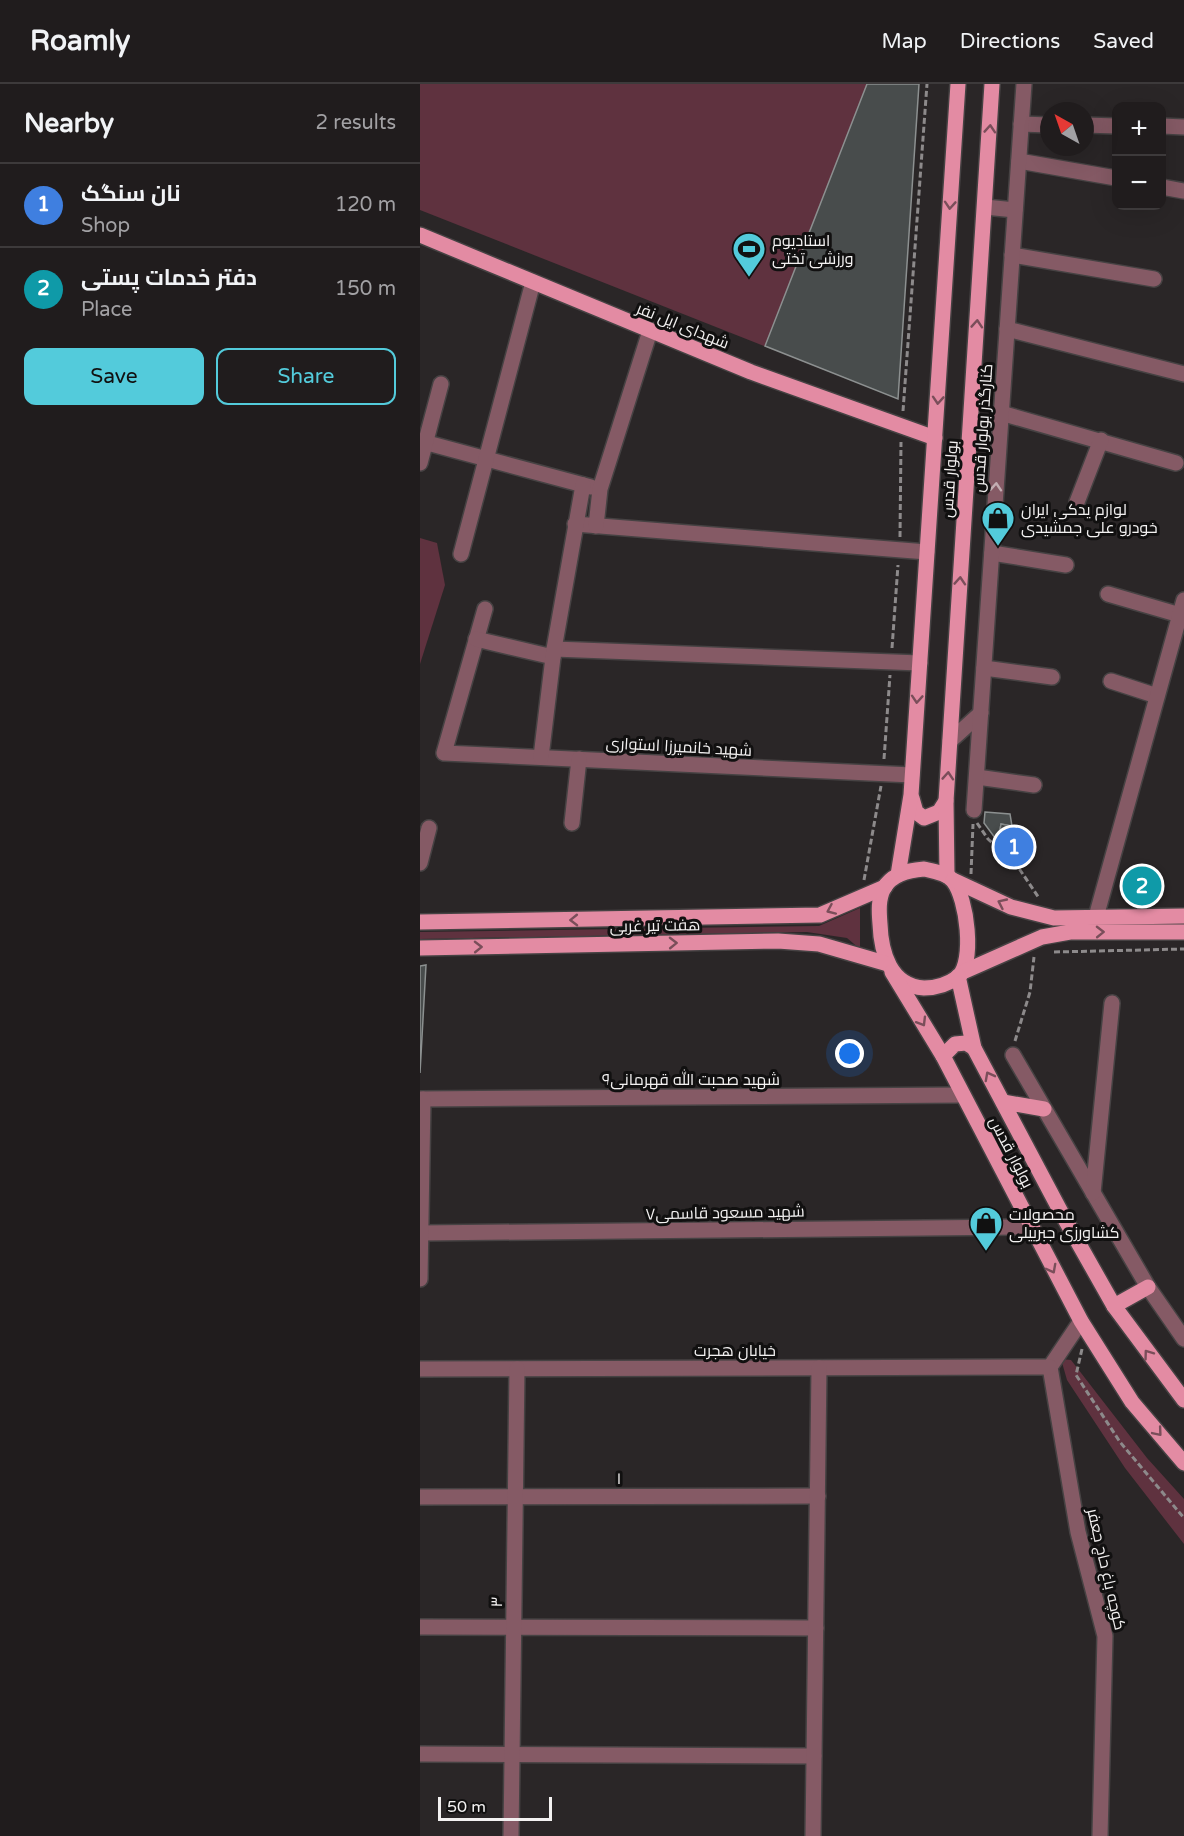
<!DOCTYPE html>
<html lang="en">
<head>
<meta charset="utf-8">
<style>
  body { margin:0; font-family:"Varela Round",Cairo,sans-serif; background:#2d292a; color:#f1f3f6 }
  .controls { position:absolute; right:18px; top:18px; display:grid; overflow:hidden; border-radius:12px; box-shadow:0 6px 24px #0002 }
  .controls button { width:54px; height:54px; display:grid; place-items:center; padding:0; border:0; border-bottom:2px solid #3d3a3b; background:#201c1d; color:#f1f3f6; font:30px sans-serif }
  .compass { position:absolute; left:620px; top:18px; width:54px; height:54px; border-radius:50%; background:#201c1d; box-shadow:0 6px 24px #0002; rotate:320deg }
  .scale { position:absolute; left:18px; bottom:15px; width:114px; box-sizing:border-box; padding-left:6px; border:3px solid #f3f1f1; border-top:0; font-size:16px; line-height:21px; white-space:nowrap; color:#f3f1f1; -webkit-text-stroke:4px #111010; paint-order:stroke }
  .you { position:absolute; left:430px; top:970px; width:21px; height:21px; margin:-15px; border:4px solid #fff; border-radius:50%; background:#1a73e8; box-shadow:0 0 0 9px #1a73e833 }
  .badge { display:grid; place-items:center; width:39px; height:39px; border-radius:50%; background:#53cbdb; color:#fff; font-size:20px; font-weight:700 }
  .pin { position:absolute; translate:-50% -50%; border:3px solid #fff; box-shadow:0 2px 6px #0006 }
  .list { margin:0; padding:0; list-style:none }
  h2 { display:flex; justify-content:space-between; align-items:center; height:78px; margin:0; padding:0 24px; font-size:26px }
  h2 small { font-size:20px; font-weight:400; color:#a2a1a4 }
  .list li { display:grid; grid-template-columns:39px 1fr auto; gap:18px; align-items:center; box-sizing:border-box; height:84px; padding:0 24px; border-top:2px solid #3d3a3b }
  .list b { display:block; font-size:22px; white-space:nowrap }
  .list p { margin:0; font-size:20px; white-space:nowrap; color:#a2a1a4 }
  .list em { font-size:20px; font-style:normal; color:#a2a1a4 }
  .actions { display:flex; gap:12px; padding:18px 24px }
  .actions a { flex:1; padding:14px 0; border:2px solid #53cbdb; border-radius:12px; text-align:center; font-size:21px; color:#53cbdb }
  .actions .main { background:#53cbdb; color:#111 }
  .map { position:relative; flex:none; width:764px; height:1752px; overflow:hidden }
  header { display:flex; align-items:center; gap:36px; box-sizing:border-box; height:84px; padding:0 30px; background:#201c1d; border-bottom:2px solid #3d3a3b }
  header strong { font-size:28px }
  nav { display:flex; gap:33px; margin-inline-start:auto; font-size:21px }
  main { display:flex }
  aside { flex:1; background:#201c1d }
  .map>svg:first-child { display:block }
  .green { fill:#5f323f }
  .building { fill:#484c4c; stroke:#8c9090; stroke-width:1.5 }
  .lines { fill:none; stroke-linecap:round; stroke-linejoin:round }
  .minor-casing { stroke:#464243; stroke-width:18 }
  .major-casing { stroke:#464243; stroke-width:18 }
  .path { stroke:#8d8a8b; stroke-width:3; stroke-dasharray:6 3; stroke-linecap:butt }
  .minor { stroke:#855a65; stroke-width:15 }
  .major { stroke:#e38ba3; stroke-width:15 }
  .oneway { stroke:#7a4e5a }
  .oneway2 { stroke:#c2adb2 }
  .labels { text-anchor:middle; stroke-width:6; stroke-linejoin:round; paint-order:stroke }
  .poi-label { font-size:16px; fill:#f3f1f1; stroke:#111010; text-anchor:start }
  .street-label { font-size:16px; fill:#f3f1f1; stroke:#111010 }
</style>
</head>
<body>
<header>
<strong>Roamly</strong>
<nav><a>Map</a><a>Directions</a><a>Saved</a></nav>
</header>
<main>
<aside>
<h2>Nearby<small>2 results</small></h2>
<ul class="list">
<li><span class="badge" style="background:#3f7fe0">1</span><div><b>نان سنگک</b><p>Shop</p></div><em>120 m</em></li>
<li><span class="badge" style="background:#0f9aa8">2</span><div><b>دفتر خدمات پستی</b><p>Place</p></div><em>150 m</em></li>
</ul>
<div class="actions"><a class="main">Save</a><a>Share</a></div>
</aside>
<div class="map">
<svg width="764" height="1752" viewBox="0 0 764 1752">
  <rect width="100%" height="100%" fill="#2a2627"/>
  <g class="green">
    <polygon points="0,0 499,0 478,315 0,126"/>
    <polygon points="0,454 17,459 25,501 0,580"/>
    <polygon points="440,824 440,865 427,854 387,848 0,855 0,848 399,842"/>
    <polygon points="641,1275 651,1276 727,1374 764,1415 764,1460 705,1384 647,1296"/>
  </g>
  <g class="building">
    <polygon points="447,0 499,0 478,315 345,262"/>
    <polygon points="565,728 590,730 592,742 581,740 578,758 564,739"/>
    <polygon points="581,740 592,742 589,769 578,758"/>
    <polygon points="591,753 600,757 596,776 589,769"/>
    <polygon points="715,791 733,792 728,812 711,811"/>
    <polygon points="6,881 0,989 0,882"/>
  </g>
  <g class="lines">
    <g class="minor-casing">
      <g id="minor">
        <polyline points="601,40 629,41"/>
        <polyline points="665,41 696,42"/>
        <polyline points="742,42 764,43"/>
        <polyline points="599,77 696,94"/>
        <polyline points="742,103 764,107"/>
        <polyline points="565,123 595,126"/>
        <polyline points="592,171 734,195"/>
        <polyline points="587,245 764,290"/>
        <polyline points="581,329 756,379"/>
        <polyline points="0,357 171,403"/>
        <polyline points="0,379 21,300"/>
        <polyline points="657,418 681,356"/>
        <polyline points="155,440 507,468"/>
        <polyline points="176,442 180,405 230,247"/>
        <polyline points="572,469 646,481"/>
        <polyline points="41,470 113,198"/>
        <polyline points="688,510 760,531"/>
        <polyline points="65,525 24,669 492,691"/>
        <polyline points="56,555 133,573"/>
        <polyline points="134,565 500,579"/>
        <polyline points="564,584 632,593"/>
        <polyline points="691,597 737,612"/>
        <polyline points="530,657 561,629"/>
        <polyline points="121,673 134,565 163,401"/>
        <polyline points="557,693 614,701"/>
        <polyline points="554,726 604,0"/>
        <polyline points="152,739 159,675"/>
        <polyline points="0,779 9,744"/>
        <polyline points="676,833 764,516"/>
        <polyline points="593,971 728,1203 764,1255"/>
        <polyline points="0,1015 543,1011"/>
        <polyline points="673,1109 692,919"/>
        <polyline points="1,1149 610,1143"/>
        <polyline points="0,1195 3,1015"/>
        <polyline points="661,1237 630,1283 658,1448 685,1552 680,1752"/>
        <polyline points="0,1285 630,1283"/>
        <polyline points="0,1413 398,1412"/>
        <polyline points="0,1543 396,1544"/>
        <polyline points="0,1670 394,1672"/>
        <polyline points="91,1752 97,1285"/>
        <polyline points="393,1752 399,1284"/>
      </g>
    </g>
    <g class="major-casing">
      <g id="major">
        <polyline points="0,151 331,288 515,354"/>
        <polyline points="492,714 496,728 504,734 519,728 526,717"/>
        <path d="M504 785C513 787 527 789 533 797 547 814 555 878 538 893 527 901 517 904 504 904 470 902 461 868 460 840 459 828 458 815 464 804 472 790 490 786 504 785Z"/>
        <polyline points="478,791 491,711 538,0"/>
        <polyline points="527,792 526,717 572,0"/>
        <polyline points="533,796 591,823 634,834 764,832"/>
        <polyline points="0,838 400,831 465,803"/>
        <polyline points="0,864 358,857 399,860 468,880"/>
        <polyline points="472,888 523,972 661,1237 712,1318 764,1379"/>
        <polyline points="543,888 622,853 650,848 764,848"/>
        <polyline points="538,892 554,964 642,1130 694,1222 764,1316"/>
        <polyline points="523,972 535,960 546,959 554,964"/>
        <polyline points="583,1018 624,1025"/>
        <polyline points="694,1222 728,1203"/>
      </g>
    </g>
    <g class="path">
      <polyline points="483,327 507,0"/>
      <polyline points="480,453 481,358"/>
      <polyline points="472,564 478,481"/>
      <polyline points="464,675 470,591"/>
      <polyline points="557,739 568,755 596,780 619,814"/>
      <polyline points="551,790 553,740"/>
      <polyline points="444,796 461,702"/>
      <polyline points="634,868 764,865"/>
      <polyline points="595,957 610,908 614,873"/>
      <polyline points="662,1265 656,1291 700,1358 764,1434"/>
    </g>
    <use href="#minor" class="minor"/>
    <use href="#major" class="major"/>
  </g>
  <defs><path id="oneway-chevron" d="M-2-3.5L2.5 0L-2 3.5" fill="none" stroke-width="1.6" stroke-linecap="round" stroke-linejoin="round" transform="scale(1.5)"/></defs>
  <g class="oneway">
    <use href="#oneway-chevron" transform="translate(570 45) rotate(-86)"/>
    <use href="#oneway-chevron" transform="translate(530 121) rotate(94)"/>
    <use href="#oneway-chevron" transform="translate(557 240) rotate(-86)"/>
    <use href="#oneway-chevron" transform="translate(518 316) rotate(94)"/>
    <use href="#oneway-chevron" transform="translate(540 497) rotate(-86)"/>
    <use href="#oneway-chevron" transform="translate(497 615) rotate(94)"/>
    <use href="#oneway-chevron" transform="translate(528 692) rotate(-86)"/>
    <use href="#oneway-chevron" transform="translate(582 819) rotate(-155)"/>
    <use href="#oneway-chevron" transform="translate(411 826) rotate(156)"/>
    <use href="#oneway-chevron" transform="translate(154 836) rotate(179)"/>
    <use href="#oneway-chevron" transform="translate(680 848) rotate(-1)"/>
    <use href="#oneway-chevron" transform="translate(253 859) rotate(-1)"/>
    <use href="#oneway-chevron" transform="translate(58 863) rotate(-1)"/>
    <use href="#oneway-chevron" transform="translate(502 938) rotate(59)"/>
    <use href="#oneway-chevron" transform="translate(569 992) rotate(-118)"/>
    <use href="#oneway-chevron" transform="translate(632 1185) rotate(62)"/>
    <use href="#oneway-chevron" transform="translate(728 1270) rotate(-126)"/>
    <use href="#oneway-chevron" transform="translate(738 1348) rotate(50)"/>
  </g>
  <use class="oneway2" href="#oneway-chevron" transform="translate(576 403) rotate(-86)"/>
  <defs>
    <g id="stadium-pin" transform="scale(1.725)"><path d="M0 17L-7.5 6A9.5 9.5 0 1 1 7.5 6Z" fill="#53cbdb" stroke="#111010"/><path d="M0-5a6.5 5 0 1 0 0 10a6.5 5 0 1 0 0-10ZM-3.5-1.8h7v3.6h-7Z" fill="#111"/></g>
    <g id="shop-pin" transform="scale(1.725)"><path d="M0 17L-7.5 6A9.5 9.5 0 1 1 7.5 6Z" fill="#53cbdb" stroke="#111010"/><path d="M-5-2.5h2.3a2.7 3.5 0 0 1 5.4 0H5L5.5 6h-11ZM-1.5-2.5h3a1.5 2.3 0 0 0-3 0Z" fill="#111"/></g>
  </defs>
  <g fill-rule="evenodd">
    <use href="#stadium-pin" x="329" y="165"/>
    <use href="#shop-pin" x="578" y="434"/>
    <use href="#shop-pin" x="566" y="1139"/>
  </g>
  <g class="labels">
    <g class="poi-label">
      <text x="352" y="162">استادیوم<tspan x="352" dy="18">ورزشی تختی</tspan></text>
      <text x="601" y="431">لوازم یدکی ایران<tspan x="601" dy="18">خودرو علی جمشیدی</tspan></text>
      <text x="589" y="1136">محصولات<tspan x="589" dy="18">کشاورزی جبرییلی</tspan></text>
    </g>
    <g class="street-label">
      <text transform="translate(263 241) rotate(22)" y="6">شهدای ایل نفر</text>
      <text transform="translate(562 344) rotate(-86)" y="6">کنارگذر بولوار قدس</text>
      <text transform="translate(529 395) rotate(-86)" y="6">بولوار قدس</text>
      <text transform="translate(259 662) rotate(3)" y="6">شهید خانمیرزا استواری</text>
      <text transform="translate(235 841) rotate(-1)" y="6">هفت تیر غربی</text>
      <text x="271" y="1001">شهید صحبت الله قهرمانی۹</text>
      <text transform="translate(592 1068) rotate(63)" y="6">بولوار قدس</text>
      <text transform="translate(305 1128) rotate(-1)" y="6">شهید مسعود قاسمی۷</text>
      <text x="315" y="1272">خیابان هجرت</text>
      <text x="199" y="1400">۱</text>
      <text transform="translate(687 1485) rotate(77)" y="6">کوچه باغ حاج جعفر</text>
      <text transform="translate(76 1518) rotate(-89)" y="6">۳</text>
    </g>
  </g>
</svg>
<div class="controls">
<button>+</button>
<button>−</button>
</div>
<svg class="compass" viewBox="-18 -18 36 36"><path d="M0-13l5 13h-10z" fill="#e53935"/><path d="M0 13l5-13h-10z" fill="#a2a1a4"/></svg>
<div class="scale">50 m</div>
<div class="you"></div>
<div class="pin badge" style="left:594px;top:763px;background:#3f7fe0">1</div>
<div class="pin badge" style="left:722px;top:802px;background:#0f9aa8">2</div>
</div>
</main>
</body>
</html>
